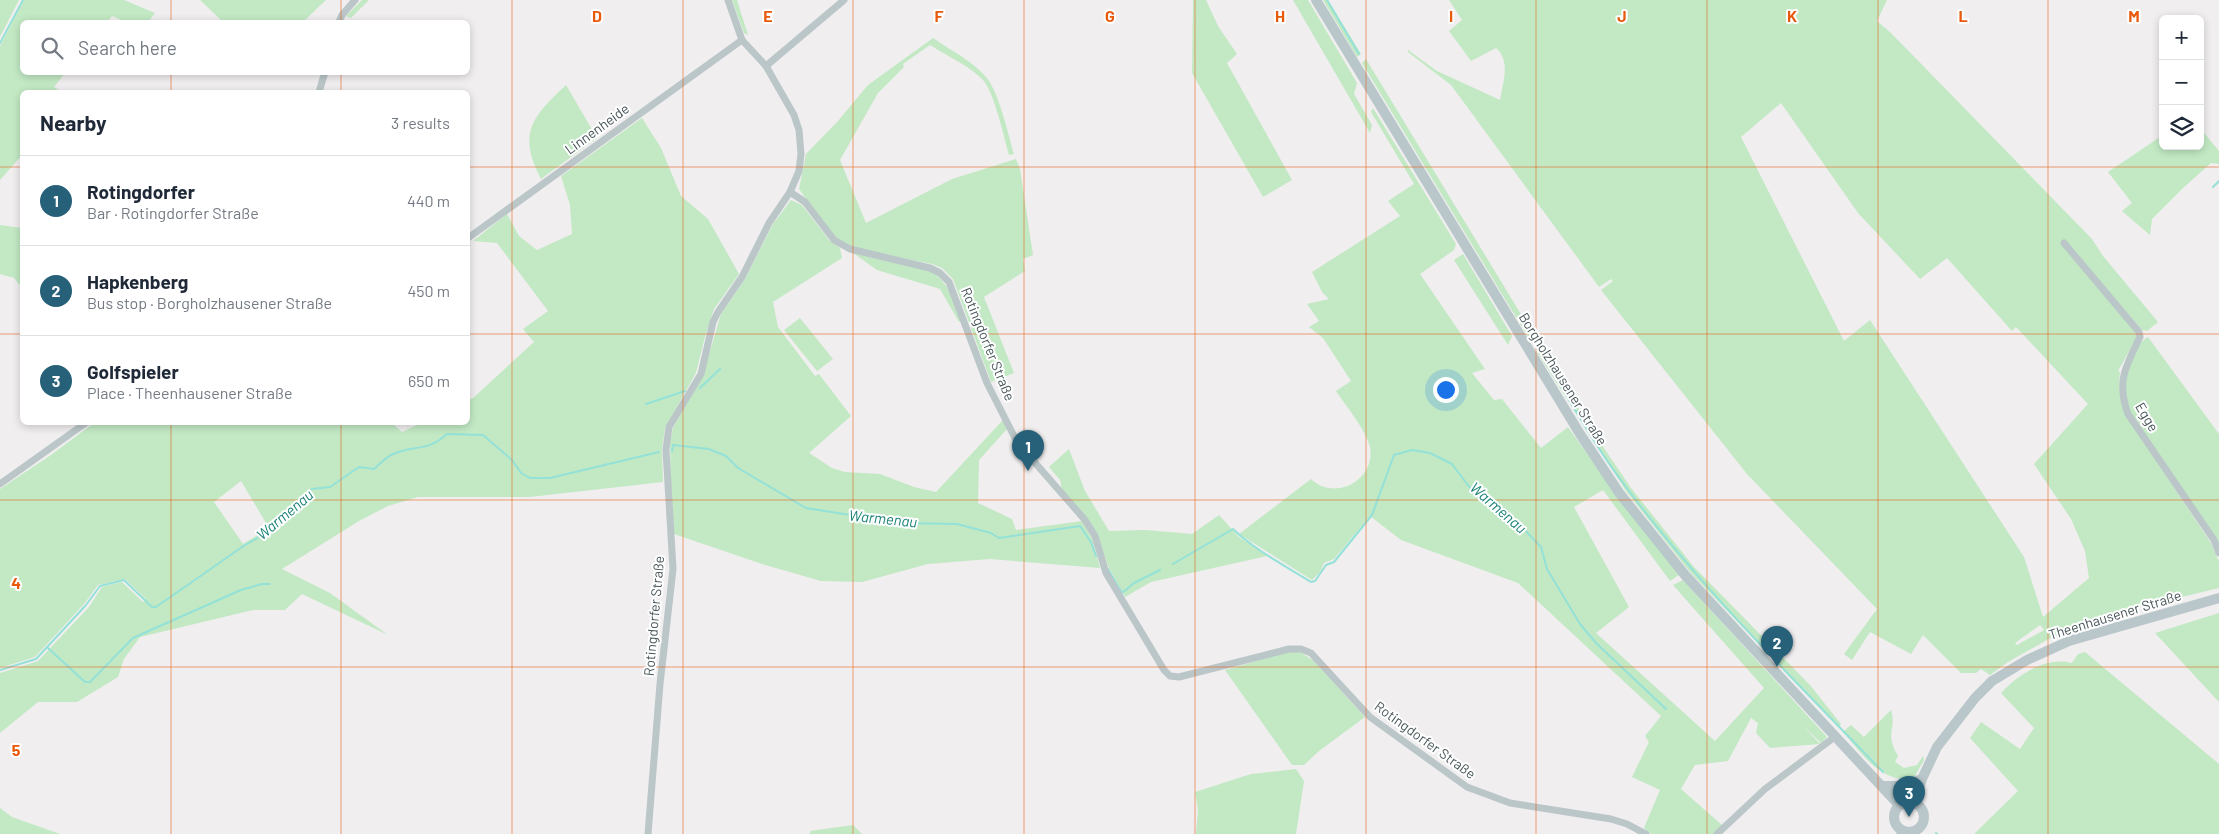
<!DOCTYPE html>
<html lang="en">
<head>
<meta charset="utf-8">
<style>
  body { margin:0; font-family:Barlow,sans-serif; background:#f6f6f7; color:#1f2937 }
  .controls { position:absolute; right:15px; top:15px; display:grid; overflow:hidden; border-radius:8px; box-shadow:0 2px 8px #0003 }
  .controls button { width:45px; height:45px; display:grid; place-items:center; padding:0; border:0; border-bottom:1px solid #e0e1e3; background:#fff; color:#1f2937; font:25px sans-serif }
  .you { position:absolute; left:1445px; top:389px; width:18px; height:18px; margin:-12px; border:4px solid #fff; border-radius:50%; background:#1a73e8; box-shadow:0 0 0 8px #1a73e833 }
  .badge { display:grid; place-items:center; width:32px; height:32px; border-radius:50%; background:#266079; color:#fff; font-size:16px; font-weight:700 }
  .pin { position:absolute; translate:-50% -41px; filter:drop-shadow(0 1px 2px #0008) }
  .pin::after { content:''; position:absolute; top:26px; width:18px; height:15px; background:inherit; clip-path:polygon(0 0,100% 0,50% 100%) }
  .list { margin:0; padding:0; list-style:none }
  h2 { display:flex; justify-content:space-between; align-items:center; height:65px; margin:0; padding:0 20px; font-size:21px }
  h2 small { font-size:16px; font-weight:400; color:#747a83 }
  .list li { display:grid; grid-template-columns:32px 1fr auto; gap:15px; align-items:center; box-sizing:border-box; height:90px; padding:0 20px; border-top:1px solid #e0e1e3 }
  .list b { display:block; font-size:19px; white-space:nowrap }
  .list p { margin:0; font-size:16px; white-space:nowrap; color:#747a83 }
  .list em { font-size:16px; font-style:normal; color:#747a83 }
  .icon { flex:none; width:28px; height:28px; fill:none; stroke:currentColor; stroke-width:2; stroke-linecap:round; stroke-linejoin:round }
  .map { position:relative; flex:none; width:2219px; height:834px; overflow:hidden }
  .search { position:absolute; background:#fff; box-shadow:0 2px 8px #0003; left:20px; top:20px; width:450px; height:55px; display:flex; align-items:center; gap:12px; box-sizing:border-box; padding:0 18px; border-radius:8px; color:#747a83; font-size:19px }
  .panel { position:absolute; background:#fff; box-shadow:0 2px 8px #0003; left:20px; top:90px; width:450px; height:335px; border-radius:8px }
  .map>svg:first-child { display:block }
  .green { fill:#c2e9c4; fill-rule:evenodd }
  .lines { fill:none; stroke-linecap:round; stroke-linejoin:round }
  .stream { stroke:#94e1d8; stroke-width:2 }
  .street { stroke:#bbc6c9; stroke-width:7 }
  .secondary { stroke:#b9c7cb; stroke-width:10 }
  .grid { fill:none; stroke:#e8590c; stroke-width:1; stroke-opacity:0.55 }
  .labels { text-anchor:middle; stroke-width:4; stroke-linejoin:round; paint-order:stroke }
  .street-label { font-size:14px; fill:#485659; stroke:#fff }
  .water-label { font-size:15px; font-style:italic; fill:#1c8378; stroke:#fff }
  .grid-label { font-size:16px; text-anchor:middle; font-weight:bold; fill:#e8590c; stroke:#fff; stroke-width:4; stroke-linejoin:round; paint-order:stroke }
</style>
</head>
<body>
<div class="map">
<svg width="2219" height="834" viewBox="0 0 2219 834">
  <rect width="100%" height="100%" fill="#f0eeef"/>
  <g class="green">
    <polygon points="0,0 19,0 0,37"/>
    <polygon points="24,0 124,0 155,13 148,22 126,22 112,16 107,22 22,22 22,72 65,73 54,87 62,92 22,92 22,155 0,180 0,46"/>
    <polygon points="200,0 326,0 303,22 223,22"/>
    <polygon points="362,0 369,0 351,18 346,16"/>
    <polygon points="732,0 737,0 748,35 744,33"/>
    <polygon points="1193,0 1206,0 1218,26 1237,54 1227,63 1292,180 1263,197 1192,73"/>
    <polygon points="1293,0 1308,0 1357,83 1354,94 1372,125 1370,133"/>
    <polygon points="1323,0 1328,0 1361,54 1357,57"/>
    <path d="M1449 0H1887L1877 21 1891 33 2092 239 2103 256 2158 322 2147 331 2142 330 2118 302 2136 333 2137 337 2118 371 2120 372C2118 389 2121 402 2127 417L2211 543 2219 562V588L2091 619 2068 628 2008 662 1990 675 1981 669 1976 673H1961L1923 635 1911 654 1870 632 1852 660 1844 654 1877 609 1747 474 1601 290 1613 281 1611 279 1599 287 1451 85 1408 52V50L1437 71 1500 100C1503 82 1511 61 1496 48L1471 61 1449 31 1462 20ZM1781 103 1858 213 1920 279 1947 258 2012 331 2016 327 2088 404 2034 464 2071 519 2085 551 2089 578 2043 617 2024 557 1870 320 1844 341 1741 137ZM2040 625 2044 630 2017 645 2015 643Z"/>
    <path d="M933 38C949 49 974 62 986 77 999 92 1008 134 1014 154L1009 155C1004 138 994 90 982 79 968 65 947 56 930 45L903 64 904 67 878 93 840 160 866 223 952 179 1016 159 1020 169 1033 255 1023 259 1025 271 984 297 1014 373 991 382 953 279 942 268 932 264 853 248 834 237 799 189 806 154 838 121 868 85Z"/>
    <polygon points="1366,59 1536,339 1531,342 1362,63"/>
    <path d="M566 85 597 138 541 179C517 133 532 117 566 85Z"/>
    <path d="M1373 108 1456 244 1454 250 1420 274 1485 369 1472 373 1494 400 1502 399 1541 448 1568 427 1610 486 1679 575 1670 581 1603 490 1574 507 1629 607 1596 633 1715 741 1764 688 1673 585 1683 580 1827 737 1821 743 1802 725 1820 744 1770 748 1756 733 1758 723 1751 718 1728 761 1695 765 1681 789 1722 825 1714 834H1651L1644 828 1660 790 1632 777 1649 742 1645 736 1661 716 1518 583 1401 540 1370 516 1334 559 1324 563 1320 572 1312 580 1239 534 1311 479C1335 502 1376 480 1370 447 1366 430 1346 406 1336 391L1351 381 1323 338 1309 327 1319 321 1307 304 1329 299 1322 292 1312 272 1400 216 1388 201 1414 184 1371 112Z"/>
    <path d="M642 118 661 148 681 196 708 219 739 274 714 309 705 337 696 373 665 428 662 449 663 482 530 497H418L388 506 359 521 282 569 330 593 388 635 302 594 285 610H253L140 637 124 659 118 677 77 702H38L0 733V673L38 661 89 607 102 587 122 582 143 602 146 599 125 579 98 585 84 604 35 657 0 668V489L51 455 94 423 391 422 402 432 421 423 468 422V400L473 398 534 342 523 329 548 311 497 243 473 241 507 214 519 236 537 250 572 234 570 205 561 176ZM241 481 269 528 243 544 214 502Z"/>
    <polygon points="2200,128 2219,151 2219,164 2211,163 2183,188 2152,219 2150,235 2122,211 2132,203 2108,172 2163,135 2163,146 2200,146"/>
    <polygon points="791,200 802,205 829,240 840,248 842,258 773,302 778,327 815,376 819,374 851,416 809,453 832,468 845,472 880,474 914,487 936,492 1003,420 1007,429 979,460 978,503 1012,519 1016,530 1082,521 1092,538 1100,568 990,559 928,564 862,582 821,581 762,564 674,534 671,492 670,443 673,428 703,375 721,314 745,279 773,224"/>
    <polygon points="0,225 22,228 22,288 14,278 0,274"/>
    <path d="M853 253 929 270C949 281 953 300 961 320L959 322 940 289 877 270Z"/>
    <polygon points="1463,254 1512,336 1508,345 1454,260"/>
    <polygon points="800,318 833,359 817,371 784,330"/>
    <path d="M2148 337 2219 434V544L2131 414C2128 405 2124 396 2124 387 2124 371 2135 344 2148 337Z"/>
    <polygon points="1542,346 1589,426 1631,488 1694,567 1810,685 1841,724 1839,728 1690,572 1626,491 1536,351"/>
    <polygon points="1069,449 1085,491 1109,531 1146,530 1192,534 1219,515 1239,537 1267,556 1151,582 1125,597 1108,566 1097,534 1062,489 1060,480 1049,467"/>
    <polygon points="2219,613 2219,702 2155,633"/>
    <polygon points="1288,652 1300,652 1314,661 1365,717 1319,751 1304,765 1292,765 1225,670"/>
    <path d="M2085 652 2219 764V834H1974L2018 791 1970 738 1981 722 2020 749 2034 728 2001 693C2018 675 2045 656 2072 663L2078 654Z"/>
    <path d="M1891 710C1897 730 1884 732 1898 756L1895 762 1904 768 1917 765 1923 756 1924 760 1915 776 1905 782 1904 779C1877 778 1860 751 1843 732L1851 725 1864 737Z"/>
    <polygon points="1296,769 1304,781 1296,834 1196,834 1198,810 1195,792 1251,774"/>
    <polygon points="0,808 12,817 60,834 0,834"/>
    <polygon points="853,825 862,834 810,834 810,831"/>
  </g>
  <g class="lines">
    <g class="stream">
      <polyline points="1327,0 1359,54"/>
      <polyline points="0,43 23,0"/>
      <polyline points="2213,187 2219,181"/>
      <path d="M1540 350C1568 398 1595 447 1629 491 1705 592 1795 681 1883 772"/>
      <polyline points="700,388 720,369"/>
      <polyline points="646,404 685,391"/>
      <polyline points="672,451 673,445 709,449 726,456 738,468 806,508 901,523 957,524 991,533 999,538 1080,526 1091,542 1096,556"/>
      <path d="M1173 564 1233 529C1256 551 1284 565 1311 582L1315 581 1326 565 1334 562 1372 515 1394 455 1412 450 1430 453 1452 464 1467 484 1478 496 1500 507 1522 527 1541 547 1547 569 1580 624 1596 643 1666 709"/>
      <polyline points="1108,569 1122,593 1134,583 1160,570"/>
      <polyline points="48,648 85,682 90,682 133,638 241,590 262,584 270,584"/>
      <path d="M0 670 36 659 86 605 100 586 124 580 152 607H156L245 545 270 531 298 506 312 489 330 487 359 467 374 469C380 464 386 457 393 454 415 444 426 453 447 434L483 435 512 460 521 473 530 478H550L659 452"/>
      <polyline points="1936,833 1937,834"/>
    </g>
    <g class="street">
      <polyline points="339,22 342,15 355,0"/>
      <polyline points="766,66 844,0"/>
      <polyline points="319,92 325,72"/>
      <polyline points="790,192 805,202 834,240 850,249 930,268 940,273 949,282 987,383 1017,442 1085,520 1095,536 1106,573 1164,670 1170,676 1179,677 1289,649 1301,649 1311,653 1370,717 1467,787 1510,803 1611,819 1627,824 1646,834"/>
      <polyline points="468,238 742,40"/>
      <path d="M2064 243 2139 332 2140 337C2126 366 2116 381 2128 414L2214 540 2219 553"/>
      <polyline points="0,484 87,422"/>
      <polyline points="648,834 660,684 673,569 666,450 669,427 701,374 713,322 718,312 742,277 769,223 790,192 799,171 801,154 799,130 794,115 766,66 742,40 728,0"/>
      <polyline points="1717,834 1765,789 1836,736"/>
      <polyline points="1900,834 1902,831"/>
    </g>
    <g class="secondary">
      <polyline points="1316,0 1580,434 1620,494 1685,575 1899,805"/>
      <polyline points="1882,786 1903,786 1922,779"/>
      <circle cx="1909" cy="817" r="15"/>
      <polyline points="1914,803 1922,779 1937,747 1975,698 1992,681 2027,660 2069,641 2219,598"/>
    </g>
  </g>
  <path class="grid" d="M171 0V22M341 0V22M512 0V834M683 0V834M853 0V834M1024 0V834M1195 0V834M1366 0V834M1536 0V834M1707 0V834M1878 0V834M2048 0V834M171 72V92M341 72V92M0 167H22M468 167H2219M0 334H22M468 334H2219M171 422V834M341 422V834M0 500H2219M0 667H2219"/>
  <g class="labels">
    <g class="street-label">
      <text transform="translate(597 129) rotate(-36)" y="5">Linnenheide</text>
      <text transform="translate(988 344) rotate(68)" y="5">Rotingdorfer Straße</text>
      <text transform="translate(1563 379) rotate(58)" y="5">Borgholzhausener Straße</text>
      <text transform="translate(2147 417) rotate(59)" y="5">Egge</text>
      <text transform="translate(2115 615) rotate(-17)" y="5">Theenhausener Straße</text>
      <text transform="translate(654 616) rotate(-85)" y="5">Rotingdorfer Straße</text>
      <text transform="translate(1425 740) rotate(36)" y="5">Rotingdorfer Straße</text>
    </g>
    <g class="water-label">
      <text transform="translate(1498 508) rotate(41)" y="5">Warmenau</text>
      <text transform="translate(285 515) rotate(-40)" y="5">Warmenau</text>
      <text transform="translate(883 519) rotate(6)" y="5">Warmenau</text>
    </g>
  </g>
  <g class="grid-label">
    <text x="597" y="22">D</text>
    <text x="768" y="22">E</text>
    <text x="939" y="22">F</text>
    <text x="1110" y="22">G</text>
    <text x="1280" y="22">H</text>
    <text x="1451" y="22">I</text>
    <text x="1622" y="22">J</text>
    <text x="1792" y="22">K</text>
    <text x="1963" y="22">L</text>
    <text x="2134" y="22">M</text>
    <text x="16" y="589">4</text>
    <text x="16" y="756">5</text>
  </g>
</svg>
<div class="controls">
<button>+</button>
<button>−</button>
<button><svg class="icon" aria-label="layers" viewBox="0 0 24 24"><path d="M12 4l9 5-9 5-9-5zM3 14l9 5 9-5"/></svg></button>
</div>
<div class="you"></div>
<div class="pin badge" style="left:1028px;top:471px">1</div>
<div class="pin badge" style="left:1777px;top:667px">2</div>
<div class="pin badge" style="left:1909px;top:817px">3</div>
<div class="search"><svg class="icon" aria-label="search" viewBox="0 0 24 24"><circle cx="10" cy="10" r="6"/><path d="M15 15l6 6"/></svg>Search here</div>
<section class="panel">
<h2>Nearby<small>3 results</small></h2>
<ul class="list">
<li><span class="badge">1</span><div><b>Rotingdorfer</b><p>Bar · Rotingdorfer Straße</p></div><em>440 m</em></li>
<li><span class="badge">2</span><div><b>Hapkenberg</b><p>Bus stop · Borgholzhausener Straße</p></div><em>450 m</em></li>
<li><span class="badge">3</span><div><b>Golfspieler</b><p>Place · Theenhausener Straße</p></div><em>650 m</em></li>
</ul>
</section>
</div>
</body>
</html>
